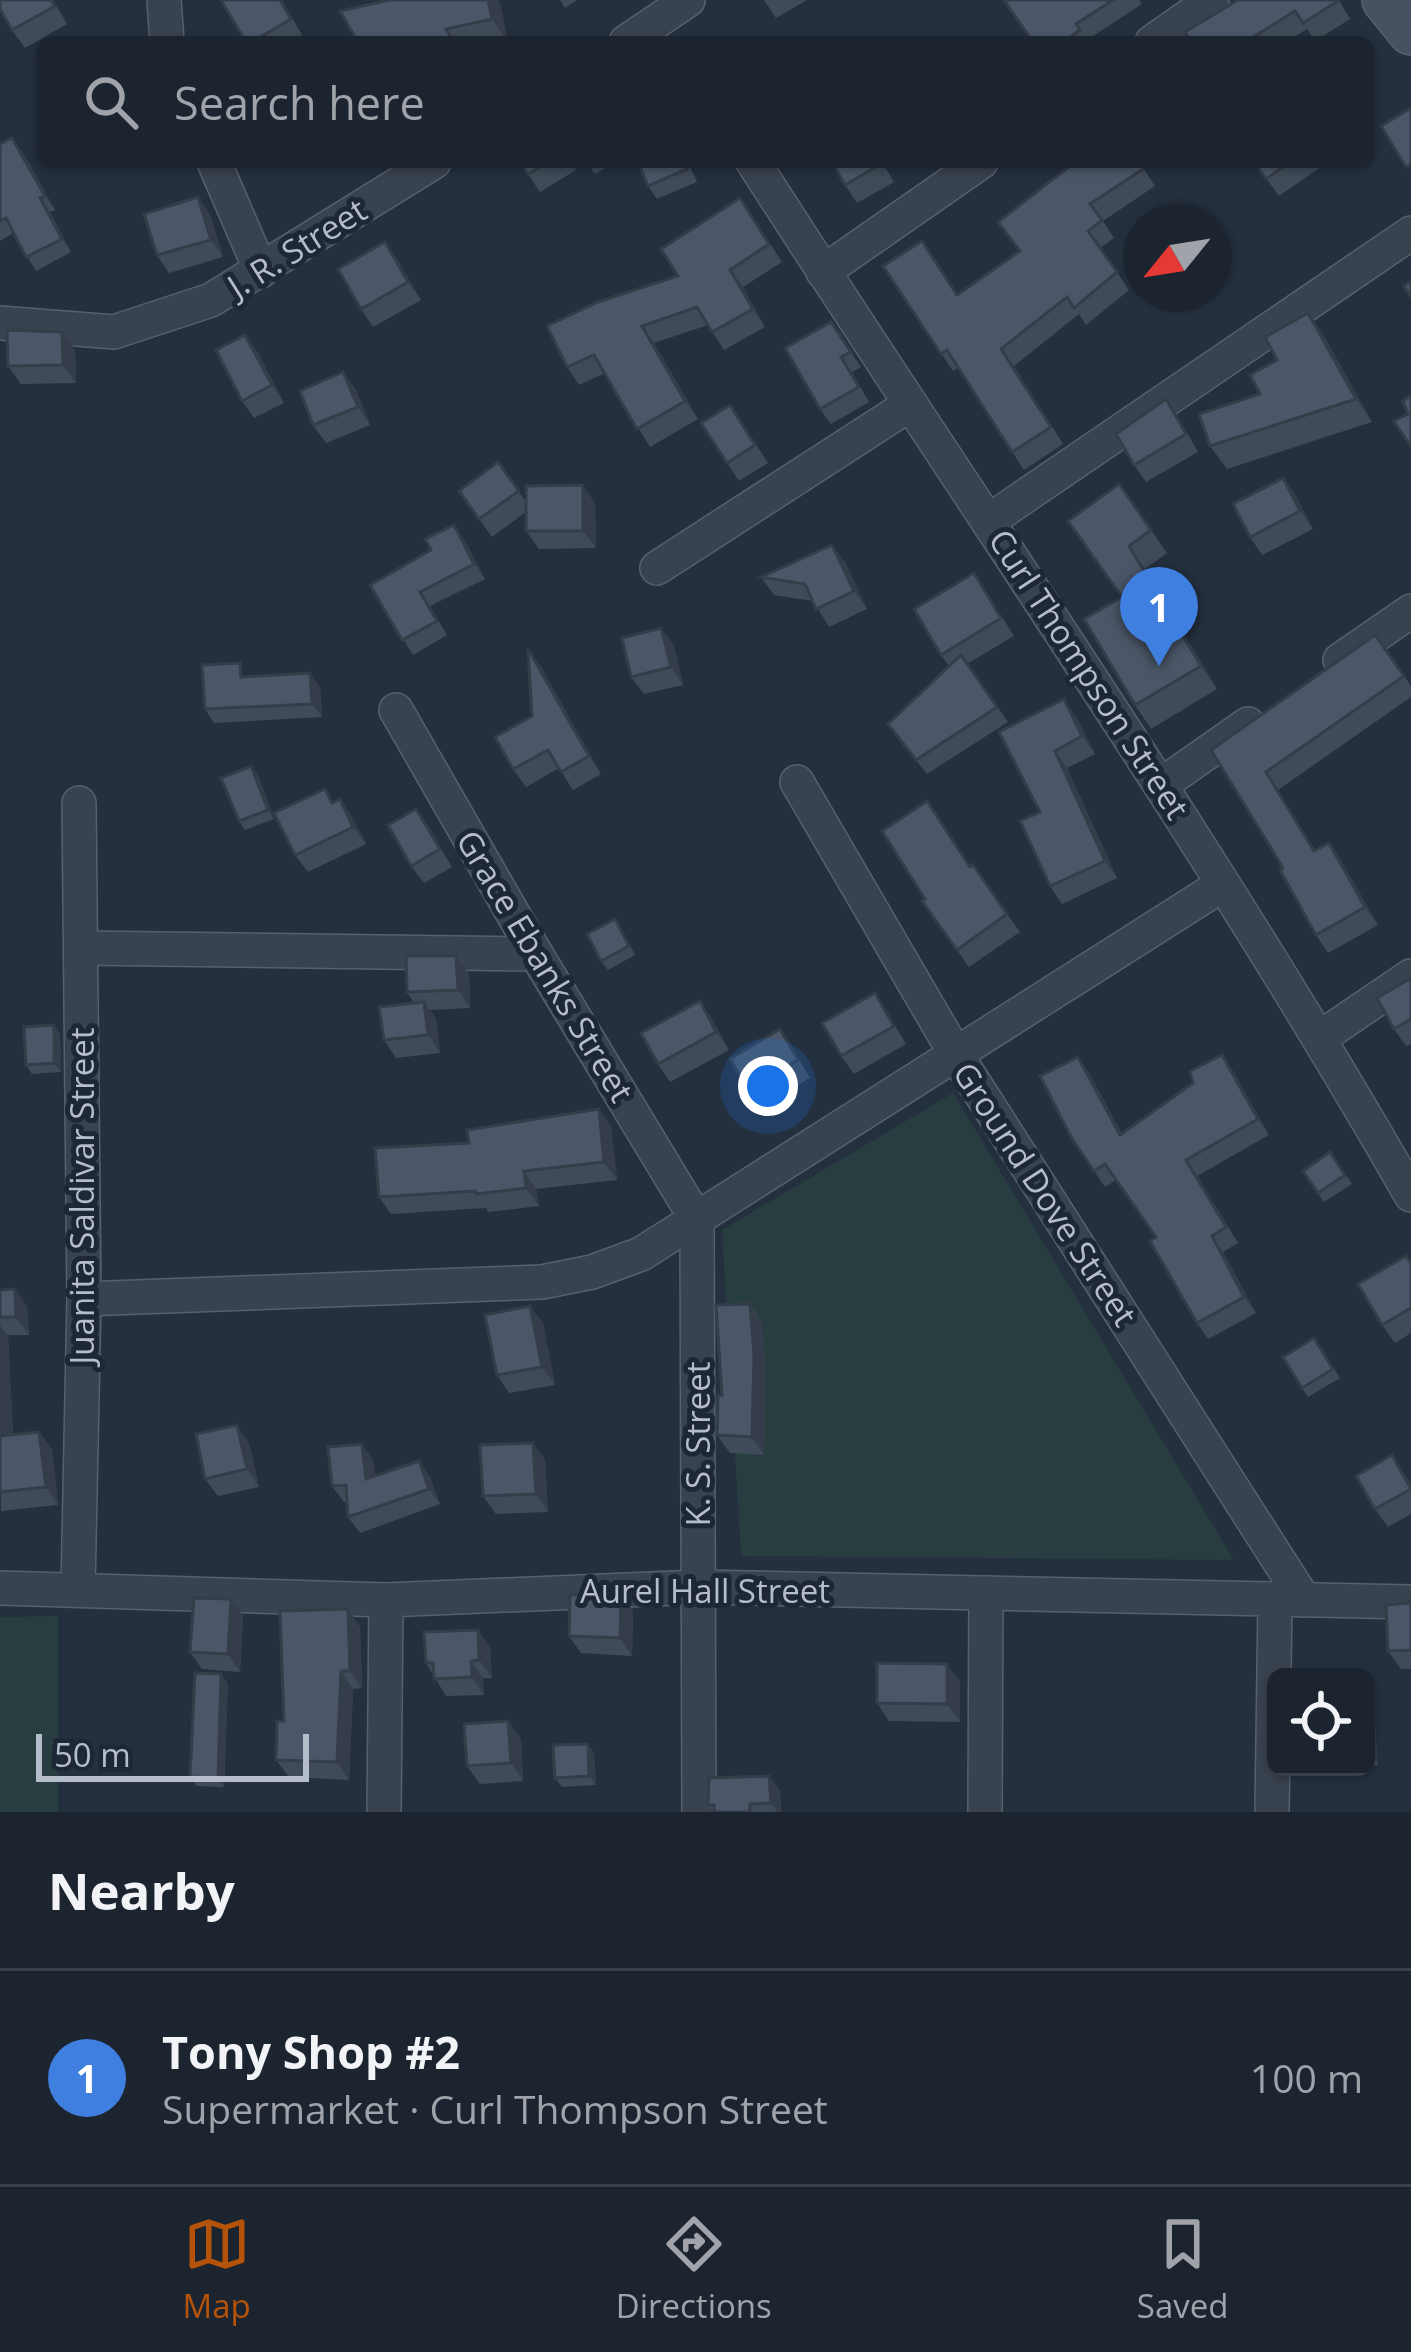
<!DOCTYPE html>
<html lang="en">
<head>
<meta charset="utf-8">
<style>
  body { margin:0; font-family:"Open Sans",sans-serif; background:#252c37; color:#f1f3f6 }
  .controls { position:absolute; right:36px; bottom:36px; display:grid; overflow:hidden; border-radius:18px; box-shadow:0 3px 9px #0004 }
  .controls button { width:108px; height:108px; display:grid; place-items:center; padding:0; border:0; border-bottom:3px solid #3a414b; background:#1c242f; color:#f1f3f6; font:60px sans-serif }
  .compass { position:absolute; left:1123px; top:204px; width:108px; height:108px; border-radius:50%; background:#1c242f; box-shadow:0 3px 9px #0004; rotate:240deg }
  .scale { position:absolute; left:36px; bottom:30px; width:273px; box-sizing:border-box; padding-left:12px; border:6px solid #b5bdca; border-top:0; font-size:33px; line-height:42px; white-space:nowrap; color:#b5bdca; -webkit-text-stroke:9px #1e2734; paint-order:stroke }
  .you { position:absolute; left:768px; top:1086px; width:42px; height:42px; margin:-30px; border:9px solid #fff; border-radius:50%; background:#1a73e8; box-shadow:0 0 0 18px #1a73e833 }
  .badge { display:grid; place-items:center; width:78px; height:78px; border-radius:50%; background:#b45309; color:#fff; font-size:39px; font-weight:700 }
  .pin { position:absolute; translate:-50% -99px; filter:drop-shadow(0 3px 6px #0008) }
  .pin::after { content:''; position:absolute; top:63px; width:42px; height:36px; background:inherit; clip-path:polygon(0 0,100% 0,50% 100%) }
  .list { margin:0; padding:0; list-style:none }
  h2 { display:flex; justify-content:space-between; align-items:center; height:156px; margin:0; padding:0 48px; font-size:51px }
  h2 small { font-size:39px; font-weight:400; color:#a0a4aa }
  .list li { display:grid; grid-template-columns:78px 1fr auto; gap:36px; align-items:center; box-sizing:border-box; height:216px; padding:0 48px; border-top:3px solid #3a414b }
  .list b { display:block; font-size:45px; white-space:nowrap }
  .list p { margin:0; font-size:39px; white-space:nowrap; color:#a0a4aa }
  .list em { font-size:39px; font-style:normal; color:#a0a4aa }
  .icon { flex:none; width:66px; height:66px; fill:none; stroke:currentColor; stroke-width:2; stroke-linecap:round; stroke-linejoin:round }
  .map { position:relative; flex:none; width:1411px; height:1812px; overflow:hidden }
  .search { position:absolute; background:#1c242f; box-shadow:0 3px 9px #0004; left:36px; right:36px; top:36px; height:132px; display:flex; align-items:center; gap:30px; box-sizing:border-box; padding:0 42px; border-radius:18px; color:#a0a4aa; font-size:45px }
  .sheet { height:372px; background:#1c242f }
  nav { display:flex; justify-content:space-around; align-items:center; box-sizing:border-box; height:168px; border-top:3px solid #3a414b; background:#1c242f; font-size:33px; color:#a0a4aa }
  nav a { display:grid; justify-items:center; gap:6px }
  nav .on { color:#b45309 }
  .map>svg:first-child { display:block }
  .green { fill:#273d40 }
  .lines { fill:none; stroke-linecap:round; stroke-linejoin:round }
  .street-casing { stroke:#57606d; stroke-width:36 }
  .secondary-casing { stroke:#57606d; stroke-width:48 }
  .street { stroke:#39424f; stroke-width:33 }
  .secondary { stroke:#475162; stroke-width:45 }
  .wall { fill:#404b59 }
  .shaded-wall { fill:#343d49 }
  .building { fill:#4b5768; stroke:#343d49; stroke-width:3 }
  .labels { text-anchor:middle; stroke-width:10; stroke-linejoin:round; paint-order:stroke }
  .street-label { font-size:33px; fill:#b5bdca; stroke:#1e2734 }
</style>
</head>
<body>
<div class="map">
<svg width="1411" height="1812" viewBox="0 0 1411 1812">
  <rect width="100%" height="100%" fill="#25303f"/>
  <g class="green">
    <polygon points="953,1093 1234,1560 741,1556 722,1230"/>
    <polygon points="58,1616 58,1812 0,1812 0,1617"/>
  </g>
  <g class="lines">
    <g class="street-casing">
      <g id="street">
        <polyline points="164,0 167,42"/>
        <polyline points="626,42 688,0"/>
        <polyline points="1152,42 1212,0"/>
        <polyline points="214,162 261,271"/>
        <path d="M753 162C973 506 1208 840 1411 1195"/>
        <polyline points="823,272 981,162"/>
        <polyline points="0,323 114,332 211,300 434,162"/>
        <polyline points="990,520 1411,233"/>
        <polyline points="657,568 909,405"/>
        <polyline points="1340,660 1411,611"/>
        <polyline points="396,710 536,954 697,1220 699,1812"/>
        <polyline points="797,782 955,1053 1304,1600"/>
        <polyline points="1161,785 1248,724"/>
        <polyline points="82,948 536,954"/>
        <polyline points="1321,1037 1411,976"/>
        <polyline points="84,1299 542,1282 592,1272 641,1254 1222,885"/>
        <polyline points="0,1588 386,1600 699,1587 1411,1602"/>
        <polyline points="78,1589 84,1299 79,803"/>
        <polyline points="384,1812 386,1600"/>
        <polyline points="985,1812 986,1593"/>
        <polyline points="1272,1812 1275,1599"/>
      </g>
    </g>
    <g class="secondary-casing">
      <polyline id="secondary" points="1385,0 1411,32"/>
    </g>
    <use href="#street" class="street"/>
    <use href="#secondary" class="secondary"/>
  </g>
  <g class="wall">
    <polygon points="53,0 67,24 25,48 12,30"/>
    <polygon points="282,0 303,37 294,42 246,42"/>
    <polygon points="560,0 577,0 565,8"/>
    <polygon points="764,0 807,0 776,18"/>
    <polygon points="1004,0 1139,0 1142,4 1087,40 1088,42 1033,42"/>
    <polygon points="1238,0 1339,0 1350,19 1315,41 1307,29 1286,42 1191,42"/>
    <polygon points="500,3 508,42 358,42"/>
    <polygon points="0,144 22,151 55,210 50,212 71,252 36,271 13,233 0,241"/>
    <polygon points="520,162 571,162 576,170 540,192"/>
    <polygon points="587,162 616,162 595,174"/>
    <polygon points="688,162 697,182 657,199 648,186"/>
    <polygon points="882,162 894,182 857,203 845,185"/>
    <polygon points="1139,162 1155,186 1103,221 1114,238 1100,248 1129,290 1086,325 1079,314 1014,366 1063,444 1024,470 958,368 953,371 883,266 957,294 1019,251"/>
    <polygon points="1254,162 1328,162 1279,196"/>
    <polygon points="198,197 210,215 223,257 169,273 157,255"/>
    <polygon points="740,198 782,262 743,287 765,327 724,350 708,325 654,343 698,419 650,447 605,373 579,385 567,367 678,276"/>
    <polygon points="385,242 421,300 373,327 361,309"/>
    <polygon points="1308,313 1324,336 1372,422 1227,469 1210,446 1260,394 1277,360"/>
    <polygon points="831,322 861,367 852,372 869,402 831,424 820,409"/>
    <polygon points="245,335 258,353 284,403 254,418 242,401"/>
    <polygon points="75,350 76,383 21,384 8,366"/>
    <polygon points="343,372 356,390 370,425 326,443 313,425"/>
    <polygon points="1178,417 1198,452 1146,482 1134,465"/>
    <polygon points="742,422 768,463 739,481 727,463"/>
    <polygon points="498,462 526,502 595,503 596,548 539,549 526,531 526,512 492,537 459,491"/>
    <polygon points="1283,478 1296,496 1313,529 1262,555 1250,537"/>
    <polygon points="1119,484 1167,553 1145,569 1217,689 1151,729 1135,705"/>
    <polygon points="464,539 485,579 430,606 447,635 413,655 370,585"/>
    <polygon points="845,562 867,609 829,627 813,601 774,595 761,577"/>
    <polygon points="974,573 1014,636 967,664 1008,722 927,774 888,724 949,666 941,655"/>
    <polygon points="661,628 674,646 683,685 644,694 631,677"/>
    <polygon points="1375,635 1411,686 1411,697 1278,790 1315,850 1329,843 1341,860 1378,925 1328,953 1316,935 1283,868 1211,750"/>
    <polygon points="541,667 601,774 573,790 559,768 526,787 513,769 532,716"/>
    <polygon points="320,687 322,717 214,723 205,709"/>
    <polygon points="1064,699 1076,717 1095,754 1067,768 1117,878 1062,904 1050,886 1040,812"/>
    <polygon points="258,775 274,819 245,830 239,821"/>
    <polygon points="334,802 352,817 366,844 308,872 295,855"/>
    <polygon points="429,827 452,867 424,883 411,866"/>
    <polygon points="973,865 1020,932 969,967 922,901"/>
    <polygon points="621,928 635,955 608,970 601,961"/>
    <polygon points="469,974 470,1008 430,1010 436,1019 440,1053 396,1058 384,1040 414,1003 407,992"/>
    <polygon points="1411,978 1411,1044 1406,1046 1394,1029"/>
    <polygon points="875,993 906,1044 854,1074 841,1056"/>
    <polygon points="700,1001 712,1019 729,1050 670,1082 658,1064"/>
    <polygon points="54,1025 60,1034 61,1072 32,1074 26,1065"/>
    <polygon points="792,1047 810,1078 760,1107 748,1090"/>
    <polygon points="1222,1055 1233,1071 1269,1135 1197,1176 1238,1243 1223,1252 1256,1313 1208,1339 1197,1323 1156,1237 1116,1180 1105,1187 1071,1137 1078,1057 1089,1073 1122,1134 1193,1083"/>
    <polygon points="599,1109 611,1127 617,1180 536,1189 539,1206 488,1212 486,1208 391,1214 379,1197 469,1143"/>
    <polygon points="1330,1152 1352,1184 1324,1202 1303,1171"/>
    <polygon points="1411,1263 1411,1333 1395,1343 1382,1325"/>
    <polygon points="15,1289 27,1307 29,1335 8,1335 13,1435 39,1432 52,1449 58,1505 1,1511 0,1290"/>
    <polygon points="750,1304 762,1321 766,1374 764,1455 730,1453 717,1435 722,1395"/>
    <polygon points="543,1323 555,1385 509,1393 497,1375"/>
    <polygon points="1314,1338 1340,1378 1308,1397 1283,1357"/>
    <polygon points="249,1443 259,1487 218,1496 205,1479"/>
    <polygon points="533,1443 545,1460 548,1512 496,1514 483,1496"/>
    <polygon points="1392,1455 1411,1484 1411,1514 1388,1527 1375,1509"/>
    <polygon points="373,1460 375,1476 430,1477 440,1504 360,1533 348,1517 347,1502 344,1502 332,1486"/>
    <polygon points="621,1593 633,1611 632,1656 581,1653 569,1636"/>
    <polygon points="231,1599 243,1617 240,1672 202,1669 190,1652"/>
    <polygon points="1411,1600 1411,1669 1401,1669 1388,1651 1408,1603"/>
    <polygon points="348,1609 360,1627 362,1688 353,1689 349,1780 289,1777 276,1760 284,1721"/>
    <polygon points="478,1630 490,1647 492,1678 483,1678 484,1695 446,1696 426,1663"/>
    <polygon points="960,1681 960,1722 889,1721 877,1703"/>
    <polygon points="228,1683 224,1787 197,1786 190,1777"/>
    <polygon points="1366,1703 1374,1715 1378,1765 1366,1766"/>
    <polygon points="508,1721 521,1739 523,1781 480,1784 467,1766"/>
    <polygon points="588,1744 594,1753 596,1785 562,1787 555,1778"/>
    <polygon points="769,1776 780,1791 781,1812 713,1812 708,1805"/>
  </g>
  <g class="shaded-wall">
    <polygon points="488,0 498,0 500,3 508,42 492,19"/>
    <polygon points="12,138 22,151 55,210 45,196"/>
    <polygon points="198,197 210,215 223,257 211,240"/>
    <polygon points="40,198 50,212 71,252 62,239"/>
    <polygon points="385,242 398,260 421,300 408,282"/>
    <polygon points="730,270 743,287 765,327 753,309"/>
    <polygon points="1308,313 1324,336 1372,422 1356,399"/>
    <polygon points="642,326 654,343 698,419 685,401"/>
    <polygon points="62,332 75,350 76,383 63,365"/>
    <polygon points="245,335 258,353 284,403 272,385"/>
    <polygon points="343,372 356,390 370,425 358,407"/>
    <polygon points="1283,478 1296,496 1313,529 1300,511"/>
    <polygon points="583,485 595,503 596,548 583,531"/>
    <polygon points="454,525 464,539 485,579 474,564"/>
    <polygon points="832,545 845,562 867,609 854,591"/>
    <polygon points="1129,546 1145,569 1217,689 1201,666"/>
    <polygon points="661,628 674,646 683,685 671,667"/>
    <polygon points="528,649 541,667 601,774 589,756"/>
    <polygon points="310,673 320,687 322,717 312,704"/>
    <polygon points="1064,699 1076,717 1095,754 1082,736"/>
    <polygon points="1055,751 1067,768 1117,878 1105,861"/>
    <polygon points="251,766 258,775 274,819 268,810"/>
    <polygon points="340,799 352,817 366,844 353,827"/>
    <polygon points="416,809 429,827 452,867 440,849"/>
    <polygon points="1329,843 1341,860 1378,925 1365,907"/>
    <polygon points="456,956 469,974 470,1008 458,990"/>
    <polygon points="700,1001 712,1019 729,1050 716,1032"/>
    <polygon points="424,1002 436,1019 440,1053 428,1035"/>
    <polygon points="54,1025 60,1034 61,1072 54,1063"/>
    <polygon points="1222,1055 1233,1071 1269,1135 1258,1119"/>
    <polygon points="1078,1057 1089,1073 1131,1152 1120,1135"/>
    <polygon points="599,1109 611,1127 617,1180 604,1162"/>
    <polygon points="524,1171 536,1189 539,1206 526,1188"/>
    <polygon points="1212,1236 1223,1252 1256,1313 1244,1297"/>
    <polygon points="15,1289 27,1307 29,1335 16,1317"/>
    <polygon points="750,1304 762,1321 766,1374 764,1455 752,1437"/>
    <polygon points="530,1306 543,1323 555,1385 542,1367"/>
    <polygon points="0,1325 8,1336 14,1454 1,1436"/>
    <polygon points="237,1425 249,1443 259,1487 247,1469"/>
    <polygon points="39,1432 52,1449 58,1505 46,1487"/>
    <polygon points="533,1443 545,1460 548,1512 536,1494"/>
    <polygon points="362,1444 373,1460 377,1494 366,1479"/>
    <polygon points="419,1461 430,1477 440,1504 429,1489"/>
    <polygon points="621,1593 633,1611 632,1656 620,1638"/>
    <polygon points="231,1599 243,1617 240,1672 228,1654"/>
    <polygon points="348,1609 360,1627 362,1688 350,1671"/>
    <polygon points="478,1630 490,1647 492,1678 479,1660"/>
    <polygon points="471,1661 483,1678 484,1695 472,1677"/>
    <polygon points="947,1664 960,1681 960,1722 947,1704"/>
    <polygon points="341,1671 353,1689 349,1780 337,1762"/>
    <polygon points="221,1674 228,1683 224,1787 218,1778"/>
    <polygon points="1366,1703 1374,1715 1378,1765 1366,1747"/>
    <polygon points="508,1721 521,1739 523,1781 511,1763"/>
    <polygon points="588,1744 594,1753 596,1785 589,1776"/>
    <polygon points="769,1776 780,1791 781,1812 777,1812 771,1803"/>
  </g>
  <g class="building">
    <polygon points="0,0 51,0 55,6 12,30 0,9"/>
    <polygon points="221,0 280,0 291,19 252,42 246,42"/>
    <polygon points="389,0 488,0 492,19 446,29 452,39 446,42 358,42 340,11"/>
    <polygon points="1004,0 1113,0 1076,24 1080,30 1063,42 1033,42"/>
    <polygon points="1238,0 1337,0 1338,1 1303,23 1295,11 1245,42 1191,42 1185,32"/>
    <polygon points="1411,108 1411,164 1406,167 1381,126"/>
    <polygon points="12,138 45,196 40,198 62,239 26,257 6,218 0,221 0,144"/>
    <polygon points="520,162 548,162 528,174"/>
    <polygon points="638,162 684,162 687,169 648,186"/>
    <polygon points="832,162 880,162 881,164 845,185"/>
    <polygon points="1075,162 1139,162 1143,169 1090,204 1102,220 1088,231 1117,272 1074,308 1067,297 1001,349 1051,427 1012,452 947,350 941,354 883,266 922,241 957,295 1020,251 998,222"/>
    <polygon points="1254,162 1290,162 1266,179"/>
    <polygon points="198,197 211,240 157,255 144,214"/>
    <polygon points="740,198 769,244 730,270 753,309 712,332 697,307 642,326 685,401 637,429 594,355 567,367 547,326 598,302 678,276 661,249"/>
    <polygon points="385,242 408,282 361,309 338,269"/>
    <polygon points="1411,281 1411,297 1404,286"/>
    <polygon points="1308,313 1356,399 1210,446 1199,414 1260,394 1250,375 1277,360 1265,337"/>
    <polygon points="831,322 851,352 841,357 859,387 820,409 785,348"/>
    <polygon points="7,330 62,332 63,365 8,366"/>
    <polygon points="245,335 272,385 242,401 216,350"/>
    <polygon points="343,372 358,407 313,425 300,391"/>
    <polygon points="1411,395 1411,447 1394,421 1408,414 1403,401"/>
    <polygon points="1166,399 1186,434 1134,465 1116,434"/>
    <polygon points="730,405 755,445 727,463 701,423"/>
    <polygon points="498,462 519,491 479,519 459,491"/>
    <polygon points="1283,478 1300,511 1250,537 1233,504"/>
    <polygon points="1119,484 1151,530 1129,546 1201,666 1135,705 1084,619 1122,597 1068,521"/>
    <polygon points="583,485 583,531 526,531 526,486"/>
    <polygon points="454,525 474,564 420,592 437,621 402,640 370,585 431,550 425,539"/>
    <polygon points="832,545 854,591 816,609 805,584 761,577"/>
    <polygon points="974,573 1001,618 941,655 914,609"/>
    <polygon points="661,628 671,667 631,677 622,638"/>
    <polygon points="1375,635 1404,676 1266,772 1314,851 1329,843 1365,907 1316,935 1280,870 1283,868 1211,750"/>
    <polygon points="528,649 589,756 561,772 548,750 513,769 495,737 532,716"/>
    <polygon points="961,655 997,707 916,760 888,724"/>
    <polygon points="240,663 241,677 310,673 312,704 205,709 202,665"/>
    <polygon points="1064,699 1082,736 1055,751 1105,861 1050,886 1020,821 1040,812 999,732"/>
    <polygon points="251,766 268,810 239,821 221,778"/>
    <polygon points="325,789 332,803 340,799 353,827 295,855 274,813"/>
    <polygon points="927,801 970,867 973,865 1007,914 957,950 922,901 925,899 882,831"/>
    <polygon points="416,809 440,849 411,866 388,825"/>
    <polygon points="615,919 629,946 601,961 587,934"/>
    <polygon points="406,956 456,956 458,990 407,992"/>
    <polygon points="1411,978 1411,1019 1394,1029 1377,998"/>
    <polygon points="875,993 894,1026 841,1056 822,1023"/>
    <polygon points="700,1001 716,1032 658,1064 641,1033"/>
    <polygon points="424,1002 428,1035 384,1040 379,1007"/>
    <polygon points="54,1025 54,1063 26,1065 24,1027"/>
    <polygon points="780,1029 798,1060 748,1090 730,1059"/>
    <polygon points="1222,1055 1258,1119 1186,1160 1226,1227 1212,1236 1244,1297 1197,1323 1150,1241 1156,1237 1105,1164 1094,1171 1071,1137 1040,1076 1078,1057 1120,1135 1193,1083 1190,1071"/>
    <polygon points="599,1109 604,1162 524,1171 526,1188 476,1194 475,1191 379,1197 375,1148 469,1143 467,1130"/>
    <polygon points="1330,1152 1345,1175 1318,1193 1303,1171"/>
    <polygon points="1406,1256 1411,1264 1411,1308 1382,1325 1358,1284"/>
    <polygon points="15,1289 16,1317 0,1317 0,1290"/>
    <polygon points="750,1304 754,1356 752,1437 717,1435 718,1396 722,1395 716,1305"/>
    <polygon points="530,1306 542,1367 497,1375 485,1315"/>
    <polygon points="1314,1338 1333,1369 1302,1388 1283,1357"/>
    <polygon points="0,1412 1,1436 39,1432 46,1487 0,1492"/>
    <polygon points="237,1425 247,1469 205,1479 196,1434"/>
    <polygon points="533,1443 536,1494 483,1496 480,1445"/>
    <polygon points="362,1444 366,1479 419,1461 429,1489 348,1517 346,1485 332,1486 328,1447"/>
    <polygon points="1392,1455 1411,1489 1375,1509 1356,1476"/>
    <polygon points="621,1593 620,1638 569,1636 570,1595"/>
    <polygon points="194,1598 231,1599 228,1654 190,1652"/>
    <polygon points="1411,1600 1411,1650 1388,1651 1386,1605 1408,1603"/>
    <polygon points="348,1609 350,1671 341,1671 337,1762 276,1760 277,1721 284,1721 280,1611"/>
    <polygon points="478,1630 479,1660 471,1661 472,1677 434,1679 433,1663 426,1663 424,1632"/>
    <polygon points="877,1663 947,1664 947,1704 877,1703"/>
    <polygon points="195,1673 221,1674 218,1778 190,1777"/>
    <polygon points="508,1721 511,1763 467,1766 464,1724"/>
    <polygon points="588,1744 589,1776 555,1778 553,1745"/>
    <polygon points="769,1776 771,1803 750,1804 750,1812 714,1812 714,1805 708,1805 709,1778"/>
  </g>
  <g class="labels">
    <g class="street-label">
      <text transform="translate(297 248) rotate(-32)" y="12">J. R. Street</text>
      <text transform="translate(1089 674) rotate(57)" y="12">Curl Thompson Street</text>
      <text transform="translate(545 966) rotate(59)" y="12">Grace Ebanks Street</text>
      <text transform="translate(1045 1194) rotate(57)" y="12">Ground Dove Street</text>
      <text transform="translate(82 1196) rotate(-90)" y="12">Juanita Saldivar Street</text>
      <text transform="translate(698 1444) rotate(-90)" y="12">K. S. Street</text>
      <text x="705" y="1603">Aurel Hall Street</text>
    </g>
  </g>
</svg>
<div class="controls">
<button><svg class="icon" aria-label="locate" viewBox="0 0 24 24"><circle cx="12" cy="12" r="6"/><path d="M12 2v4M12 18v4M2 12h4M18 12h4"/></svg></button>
</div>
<svg class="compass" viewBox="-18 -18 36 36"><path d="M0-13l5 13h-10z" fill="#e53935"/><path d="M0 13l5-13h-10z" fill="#a0a4aa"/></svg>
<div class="scale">50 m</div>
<div class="you"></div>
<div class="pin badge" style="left:1159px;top:666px;background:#3f7fe0">1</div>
<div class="search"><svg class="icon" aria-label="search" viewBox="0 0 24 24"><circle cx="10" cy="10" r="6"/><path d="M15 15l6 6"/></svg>Search here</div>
</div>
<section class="sheet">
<h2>Nearby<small></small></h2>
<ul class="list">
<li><span class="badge" style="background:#3f7fe0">1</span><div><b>Tony Shop #2</b><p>Supermarket · Curl Thompson Street</p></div><em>100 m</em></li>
</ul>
</section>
<nav>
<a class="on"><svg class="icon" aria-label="map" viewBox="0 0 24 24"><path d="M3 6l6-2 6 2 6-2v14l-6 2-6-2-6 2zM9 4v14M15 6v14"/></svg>Map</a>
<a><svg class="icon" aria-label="directions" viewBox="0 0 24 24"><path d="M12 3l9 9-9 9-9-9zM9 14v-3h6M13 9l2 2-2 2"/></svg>Directions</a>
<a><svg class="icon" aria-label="saved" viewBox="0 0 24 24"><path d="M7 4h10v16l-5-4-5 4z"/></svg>Saved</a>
</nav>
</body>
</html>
